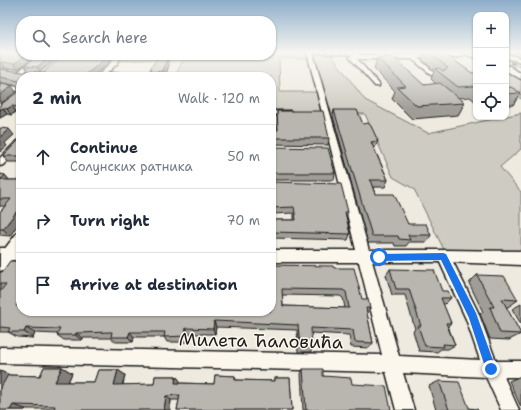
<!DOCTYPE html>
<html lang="en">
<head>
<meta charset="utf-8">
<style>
  body { margin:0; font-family:"Shantell Sans",sans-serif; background:#f2f2f3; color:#1f2937 }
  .controls { position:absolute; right:12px; top:12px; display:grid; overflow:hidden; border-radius:8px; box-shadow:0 1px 3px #0004 }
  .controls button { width:36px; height:36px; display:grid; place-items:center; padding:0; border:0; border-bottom:1px solid #e0e1e3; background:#fff; color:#1f2937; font:20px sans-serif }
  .stop { position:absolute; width:12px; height:12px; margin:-9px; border:3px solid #1a73e8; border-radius:50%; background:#fff }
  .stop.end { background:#1a73e8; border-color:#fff; box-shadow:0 1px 4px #0008 }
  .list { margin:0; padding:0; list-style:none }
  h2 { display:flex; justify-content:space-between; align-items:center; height:52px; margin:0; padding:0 16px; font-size:17px }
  h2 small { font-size:13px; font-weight:400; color:#747a83 }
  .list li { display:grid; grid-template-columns:26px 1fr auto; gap:12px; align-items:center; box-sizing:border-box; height:64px; padding:0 16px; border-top:1px solid #e0e1e3 }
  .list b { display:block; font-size:15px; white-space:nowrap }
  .list p { margin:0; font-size:13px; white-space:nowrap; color:#747a83 }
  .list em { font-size:13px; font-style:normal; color:#747a83 }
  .icon { flex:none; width:22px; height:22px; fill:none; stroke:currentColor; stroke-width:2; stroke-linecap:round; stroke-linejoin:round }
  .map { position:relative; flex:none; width:521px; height:410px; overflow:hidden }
  .search { position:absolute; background:#fff; box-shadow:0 1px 3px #0004; left:16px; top:16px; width:260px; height:44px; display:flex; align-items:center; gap:10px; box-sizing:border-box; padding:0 14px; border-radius:16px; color:#747a83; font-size:15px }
  .panel { position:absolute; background:#fff; box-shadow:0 1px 3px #0004; left:16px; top:72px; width:260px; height:244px; border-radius:16px }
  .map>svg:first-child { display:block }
  .green { fill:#ceccc2; stroke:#75746f; fill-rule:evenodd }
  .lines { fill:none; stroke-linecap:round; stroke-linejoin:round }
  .minor-casing { stroke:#1c1c1c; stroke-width:3 }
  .major-casing { stroke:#1c1c1c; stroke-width:3 }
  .minor { fill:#fbf7ec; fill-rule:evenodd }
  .major { fill:#fbf7ec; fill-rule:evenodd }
  .rail-casing { stroke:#1c1c1c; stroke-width:2.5 }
  .rail { stroke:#fbf7ec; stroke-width:1.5; stroke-dasharray:4.5; stroke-linecap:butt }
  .wall { fill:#9f9d96; stroke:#1c1c1c; fill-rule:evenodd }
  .shaded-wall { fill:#827f7a; stroke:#1c1c1c }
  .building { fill:#b9b6af; stroke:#1c1c1c; fill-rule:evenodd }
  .route { fill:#1a73e8 }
  .labels { text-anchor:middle; stroke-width:3; stroke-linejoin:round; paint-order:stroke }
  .near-street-label { font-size:18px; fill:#1c1c1c; stroke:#fbf7ec }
</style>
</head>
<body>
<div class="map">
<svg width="521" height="410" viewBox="0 0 521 410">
  <rect width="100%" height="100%" fill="#eeeadf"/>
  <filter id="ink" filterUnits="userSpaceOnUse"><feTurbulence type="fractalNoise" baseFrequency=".025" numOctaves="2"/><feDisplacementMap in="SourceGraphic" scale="8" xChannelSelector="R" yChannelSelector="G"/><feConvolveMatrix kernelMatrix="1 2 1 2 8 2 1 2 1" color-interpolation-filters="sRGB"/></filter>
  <g filter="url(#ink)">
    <g class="green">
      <path d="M271 52H338L332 56 365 100 428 133 521 113V149L500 167 521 192V258L447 256 414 189 393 177 365 114 271 113V77H175L184 58 117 61 119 55H271ZM279 58 310 59 318 92H280Z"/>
      <polygon points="515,71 521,71 521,99 506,90 506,77 515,75"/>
    </g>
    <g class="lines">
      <g class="minor-casing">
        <g id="minor">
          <polygon points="307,52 362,53 359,55 313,53 399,356 480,360 466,319 437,256 438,252 443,251 448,252 478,312 496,361 521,361 521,377 504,377 519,410 501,410 486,377 403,373 414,410 396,410 386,372 0,363 0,347 382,355"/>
          <polygon points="463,52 469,53 458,57 418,58 440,77 441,78 438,80 412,59 357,59 379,84 379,86 375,86 349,57 352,55 413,55"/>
          <polygon points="506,54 521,58 521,62 506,58"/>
          <polygon points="38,55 44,55 23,73 19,73 19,71"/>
          <polygon points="116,55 122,55 117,64 107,73 146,75 149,77 96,77 112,62"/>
          <polygon points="0,83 21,88 21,92 0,87"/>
          <polygon points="0,97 21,100 21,104 0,101"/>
          <polygon points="271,111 290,111 294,113 290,115 271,115"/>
          <polygon points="21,139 21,147 3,165 0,166 0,158 18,140"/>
          <polygon points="21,231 21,246 5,269 0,271 0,255 17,233"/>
        </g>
      </g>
      <g class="major-casing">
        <g id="major">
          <polygon points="461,52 476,54 476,58 462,53"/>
          <polygon points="506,66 510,66 521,74 521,79 506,71"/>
          <rect x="0" y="248" width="21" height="12"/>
          <polygon points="271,250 447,250 521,251 521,265 447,262 271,262"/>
        </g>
      </g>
      <use href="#minor" class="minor"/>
      <use href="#major" class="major"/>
      <g class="rail-casing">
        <polyline id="rail" points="506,61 521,66"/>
      </g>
      <use href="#rail" class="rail"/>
    </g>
    <g class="wall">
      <polygon points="0,52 21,55 36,55 18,69 5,68 3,69 28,73 45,73 110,55 112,58 109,61 109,62 21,77 21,113 16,112 11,115 7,114 0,118 0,105 18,92 18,86 0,82"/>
      <polygon points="425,52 442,52 472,73 476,72 476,102 470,97 459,98 465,103 458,115 412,119 392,99 395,91 374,69 377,58 424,85 436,84 431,79 434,71 422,59"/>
      <polygon points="506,52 521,52 521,58"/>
      <polygon points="38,55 62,55 40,72 28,71 25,66"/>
      <polygon points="167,58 169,65 165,77 152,77 150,69"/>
      <polygon points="506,88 521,93 513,105 506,105"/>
      <polygon points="334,110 363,124 378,141 375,148 374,148 388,180 385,187 373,187 375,194 408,224 431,235 427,242 409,242 406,246 395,246 394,243 368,243 333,116"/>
      <polygon points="277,111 329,138 328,145 271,144 271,130 277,130"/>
      <polygon points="21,136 21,162 8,162 3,156 17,142"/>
      <polygon points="271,147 335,173 334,180 271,180"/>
      <polygon points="0,174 5,175 9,180 21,180 10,236 0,235 0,212 5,206 1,206 0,207"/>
      <polygon points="271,182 348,212 346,217 350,234 348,240 271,238 271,220 294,220 294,213 271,214"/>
      <path d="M271 265 334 268 370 308 367 313 373 343 369 348 351 347 349 335 311 333 312 347 311 352H298L297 330 216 327 215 334H189L188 342H167L164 337H134L133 342H116L111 338H83L82 340H64L57 335V334L35 333 33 338 17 337 8 332H0V292L1 290H0V272L21 311H271ZM282 295 340 296 343 298 345 308 283 306Z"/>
      <polygon points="390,269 442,291 451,298 445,304 443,304 451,323 448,326 455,345 448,349 441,349 437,352 419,351 413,331 415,329 405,295 392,295 386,275"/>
      <polygon points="477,275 518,300 508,307 506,307 521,334 509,340 490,339 480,314 483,312 469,283"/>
      <polygon points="521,304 521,324 512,309"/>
      <polygon points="44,367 62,367 72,373 68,382 94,382 98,370 118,370 125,375 123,385 154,384 155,376 176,376 180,381 180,383 214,384 215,375 235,376 236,380 275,381 275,378 290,378 292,410 177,410 179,400 171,400 170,410 54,410 54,409 26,409 25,410 0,410 0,371 9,375 40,376"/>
      <polygon points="303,369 323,376 352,384 391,410 303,410 301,374"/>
      <polygon points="521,376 521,407 509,381"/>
      <polygon points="439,381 469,408 478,410 436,410 429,386"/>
    </g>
    <g class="shaded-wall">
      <polygon points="26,55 36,55 18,69 14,64"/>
      <polygon points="52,55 62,55 40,72 37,67"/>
      <polygon points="105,55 110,55 112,58 109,61 109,62 92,77 83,77"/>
      <polygon points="167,58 169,65 165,77 163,71"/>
      <polygon points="2,62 5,68 1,71 0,70 0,63"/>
      <polygon points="12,86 16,92 0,104 0,95"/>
      <polygon points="12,106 16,112 11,115 7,109"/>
      <polygon points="3,108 7,114 0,118 0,110"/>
      <polygon points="9,129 14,135 5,143 7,146 0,152 0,137"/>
      <polygon points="5,175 10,181 0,180"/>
      <polygon points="21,206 21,220 10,236 3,229"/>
      <polygon points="21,297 21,309 16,306"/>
      <polygon points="214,321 216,327 215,334 213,329"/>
      <polygon points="26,328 35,333 33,338 24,332"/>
      <polygon points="186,328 189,334 188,342 185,336"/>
      <polygon points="130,332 134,337 133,342 128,337"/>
      <polygon points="76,333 83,338 82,340 75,335"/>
      <polygon points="62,367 72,373 66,387 55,382"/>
      <polygon points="118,370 125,375 121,390 114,385"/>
      <polygon points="0,371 10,375 0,395"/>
      <polygon points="176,376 180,381 179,387 175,383"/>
      <polygon points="166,396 171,400 170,410 164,410"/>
      <polygon points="13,405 26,409 25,410 10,410"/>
    </g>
    <g class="building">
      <polygon points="0,52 21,52 21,55 26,55 14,64 2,62 0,63"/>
      <polygon points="429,52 442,52 472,73 476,72 476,86 458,87 435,69 439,68 443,71 448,68"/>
      <polygon points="38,55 52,55 37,67 25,66"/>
      <polygon points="65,55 108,55 106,57 107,57 83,77 21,77 21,106 19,107 12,106 7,109 3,108 0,110 0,105 18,92 19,81 0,77 0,68 1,69 28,73 45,73 45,71"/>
      <polygon points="393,57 424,85 440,83 465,103 417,106 397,87 406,86 377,58"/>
      <polygon points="157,58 167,58 163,71 151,72 152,69 150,69"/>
      <polygon points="0,84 12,86 0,95"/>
      <polygon points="511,87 521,93 506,94 506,88"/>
      <polygon points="334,110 357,110 363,124 368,123 371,126 378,141 371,142 388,180 370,180 375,194 394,194 408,224 426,224 431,235 408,235 410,240 399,239 398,236 372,236"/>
      <polygon points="277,111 323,111 329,138 271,138 271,139 271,130 278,130"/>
      <polygon points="0,128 9,129 0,137"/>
      <polygon points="21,136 21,156 3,156 17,142 18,139"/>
      <polygon points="271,147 328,148 335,173 271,173 271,174"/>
      <polygon points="0,174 5,175 0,180"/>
      <polygon points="0,180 21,180 21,206 3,229 0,229 0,212 11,199 0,199"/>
      <polygon points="271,182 341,184 348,212 345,212 350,234 271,232 271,220 296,220 294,207 271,208"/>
      <path d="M10 261H21V297L16 306H21V311H271V265L333 266 334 268H354L362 299H368L370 308H366L373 343 355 342 353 330 311 328 312 347H300L298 325 214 321 213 329 186 328 185 336 164 337 165 332H130L128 337H111L112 332 76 333 75 335H57L60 329 26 328 24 332H8L10 328 0 327V292L6 284H0V272H2ZM282 289 343 290 346 292 349 308 283 306Z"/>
      <polygon points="390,269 434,270 442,291 448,291 451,298 441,298 451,323 446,323 455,345 443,344 444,347 425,346 418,326 421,326 409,289 396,289"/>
      <polygon points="477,275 504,276 518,300 502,299 521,334 500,333 490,307 494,307"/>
      <polygon points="44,367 62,367 55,382 94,382 98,370 118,370 114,385 154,384 155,376 176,376 175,383 214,384 215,375 235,376 235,380 275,381 275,378 290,378 292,410 177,410 180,395 166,396 164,410 54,410 55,406 13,405 10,410 0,410 0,389 8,375 40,376"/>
      <polygon points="303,369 323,369 323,376 351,378 352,384 386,386 391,410 306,410"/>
      <polygon points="439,381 459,382 469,408 477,409 478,410 449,410"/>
    </g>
  </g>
  <linearGradient id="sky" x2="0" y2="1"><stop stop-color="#8dadca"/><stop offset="0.48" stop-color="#f7f6f1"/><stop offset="1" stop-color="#f7f6f1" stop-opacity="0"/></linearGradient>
  <rect width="521" height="109" fill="url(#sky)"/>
  <polygon class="route" points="443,253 446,254 476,313 496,369 494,373 491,374 487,373 469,318 441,260 379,261 375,257 379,254"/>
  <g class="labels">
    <g class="near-street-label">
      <text transform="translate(261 341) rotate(1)" y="6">Милета Ћаловића</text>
    </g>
  </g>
</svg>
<div class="controls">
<button>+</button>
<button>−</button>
<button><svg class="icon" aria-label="locate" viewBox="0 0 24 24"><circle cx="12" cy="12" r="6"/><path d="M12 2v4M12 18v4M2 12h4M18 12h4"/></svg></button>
</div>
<div class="stop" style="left:379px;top:257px"></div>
<div class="stop end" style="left:491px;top:369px"></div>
<div class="search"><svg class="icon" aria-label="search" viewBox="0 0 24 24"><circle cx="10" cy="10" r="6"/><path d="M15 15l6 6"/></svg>Search here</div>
<section class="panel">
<h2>2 min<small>Walk · 120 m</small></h2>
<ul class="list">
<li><svg class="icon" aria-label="ahead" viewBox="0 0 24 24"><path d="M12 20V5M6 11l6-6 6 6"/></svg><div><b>Continue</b><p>Солунских ратника</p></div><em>50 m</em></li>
<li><svg class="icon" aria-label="right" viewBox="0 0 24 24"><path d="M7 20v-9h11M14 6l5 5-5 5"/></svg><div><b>Turn right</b></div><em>70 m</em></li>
<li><svg class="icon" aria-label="arrive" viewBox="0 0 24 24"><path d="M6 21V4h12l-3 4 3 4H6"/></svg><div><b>Arrive at destination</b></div></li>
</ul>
</section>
</div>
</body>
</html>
